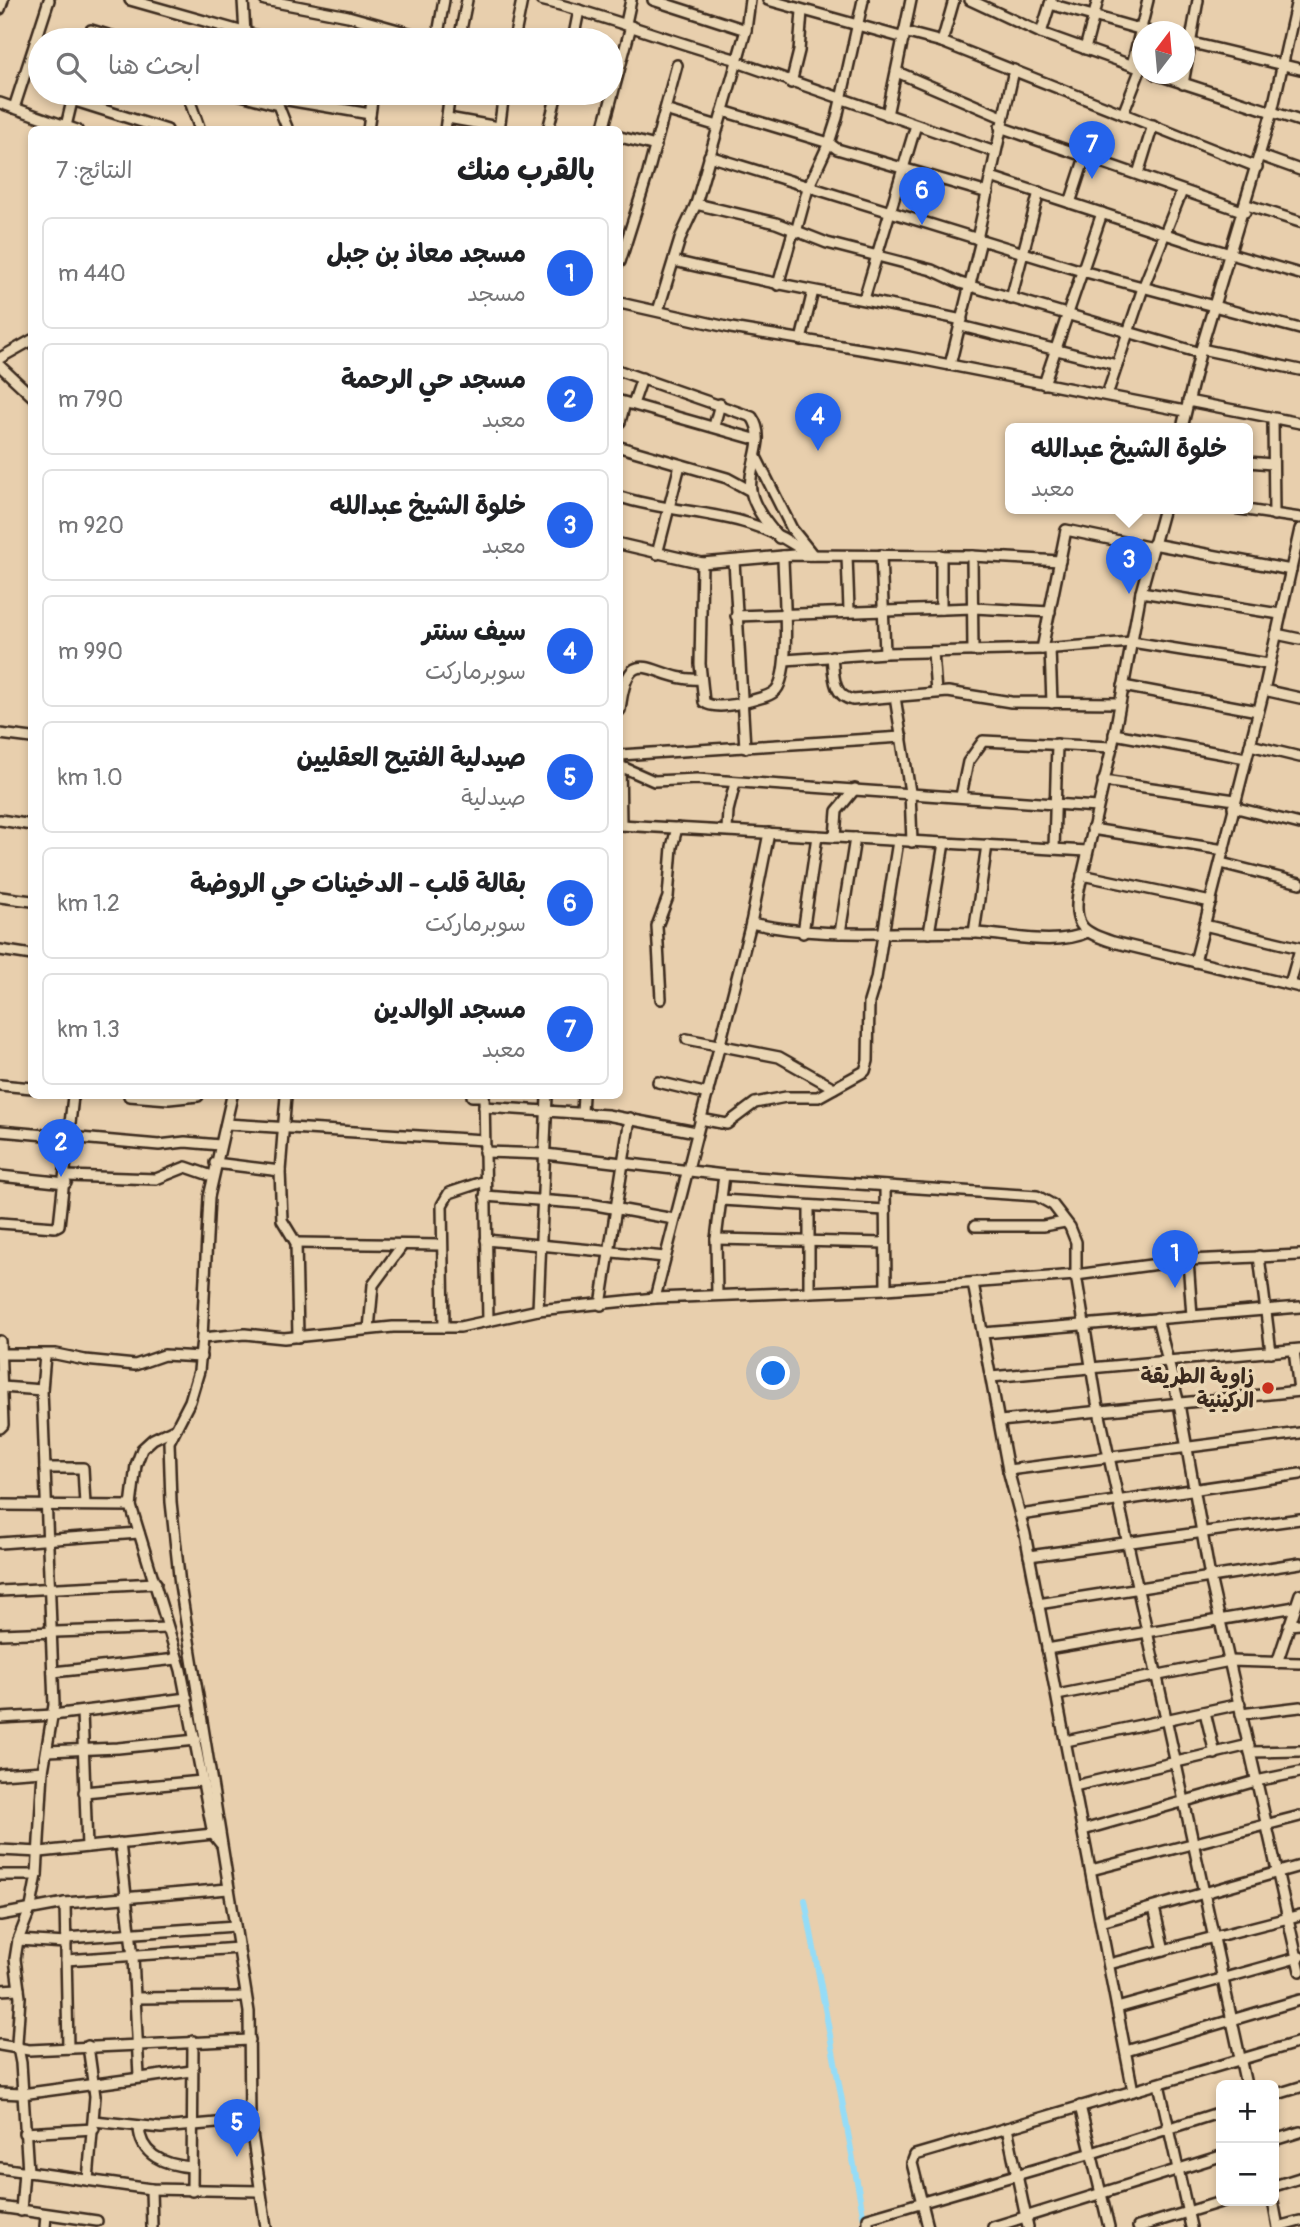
<!DOCTYPE html>
<html lang="ar">
<head>
<meta charset="utf-8">
<style>
  body { margin:0; font-family:Pangolin,"Playpen Sans Arabic",sans-serif; background:#f2f2f2; color:#202124; direction:rtl }
  .controls { position:absolute; right:21px; bottom:21px; display:grid; overflow:hidden; border-radius:10px; box-shadow:0 4px 10px #0003 }
  .controls button { width:63px; height:63px; display:grid; place-items:center; padding:0; border:0; border-bottom:2px solid #e0e0e0; background:#fff; color:#202124; font:35px sans-serif }
  .compass { position:absolute; left:1132px; top:21px; width:63px; height:63px; border-radius:50%; background:#fff; box-shadow:0 4px 10px #0003; rotate:16deg }
  .you { position:absolute; left:774px; top:1374px; width:24px; height:24px; margin:-18px; border:5px solid #fff; border-radius:50%; background:#1a73e8; box-shadow:0 0 0 10px #1a73e833 }
  .badge { display:grid; place-items:center; width:46px; height:46px; border-radius:50%; background:#2563eb; color:#fff; font-size:23px; font-weight:700 }
  .pin { position:absolute; translate:-50% -58px; filter:drop-shadow(0 2px 4px #0008) }
  .pin::after { content:''; position:absolute; top:37px; width:24px; height:21px; background:inherit; clip-path:polygon(0 0,100% 0,50% 100%) }
  .popup { position:absolute; left:1005px; top:423px; width:248px; height:91px; box-sizing:border-box; display:grid; place-content:center; border-radius:10px; background:#fff; filter:drop-shadow(0 2px 5px #0005); font-size:23px; white-space:nowrap; color:#757577 }
  .popup b { font-size:26px; color:#202124 }
  .popup::after { content:''; position:absolute; left:50%; top:100%; margin-left:-14px; border:14px solid transparent; border-top-color:#fff }
  .list { margin:0; padding:0; list-style:none }
  h2 { display:flex; justify-content:space-between; align-items:center; height:91px; margin:0; padding:0 28px; font-size:30px }
  h2 small { font-size:23px; font-weight:400; color:#757577 }
  .list li { display:grid; grid-template-columns:46px 1fr auto; gap:21px; align-items:center; box-sizing:border-box; height:112px; margin:0 14px 14px; padding:0 14px; border:2px solid #e0e0e0; border-radius:10px }
  .list b { display:block; font-size:26px; white-space:nowrap }
  .list p { margin:0; font-size:23px; white-space:nowrap; color:#757577 }
  .list em { font-size:23px; font-style:normal; color:#757577 }
  .icon { flex:none; width:38px; height:38px; fill:none; stroke:currentColor; stroke-width:2; stroke-linecap:round; stroke-linejoin:round }
  .map { position:relative; flex:none; width:1300px; height:2227px; overflow:hidden; direction:ltr }
  .search { position:absolute; background:#fff; box-shadow:0 4px 10px #0003; left:28px; top:28px; width:595px; height:77px; display:flex; align-items:center; gap:18px; box-sizing:border-box; padding:0 24px; border-radius:38px; color:#757577; font-size:26px }
  .panel { position:absolute; background:#fff; box-shadow:0 4px 10px #0003; left:28px; top:126px; width:595px; height:973px; border-radius:10px; direction:rtl }
  .map>svg:first-child { display:block }
  .lines { fill:none; stroke-linecap:round; stroke-linejoin:round }
  .canal { stroke:#95dcf7; stroke-width:6 }
  .minor-casing { stroke:#3b2a1e; stroke-width:14 }
  .minor { stroke:#ead6b4; stroke-width:9 }
  .poi-dot { fill:#c8321e; stroke:#ead6b4; stroke-width:2.5 }
  .labels { text-anchor:middle; stroke-width:7; stroke-linejoin:round; paint-order:stroke }
  .poi-label { font-size:21px; font-weight:bold; fill:#3b2a1e; stroke:#ead6b4; text-anchor:end }
</style>
</head>
<body>
<div class="map">
<svg width="1300" height="2227" viewBox="0 0 1300 2227">
  <rect width="100%" height="100%" fill="#e8cfad"/>
  <filter id="ink" filterUnits="userSpaceOnUse"><feTurbulence type="fractalNoise" baseFrequency=".0143" numOctaves="2"/><feDisplacementMap in="SourceGraphic" scale="14" xChannelSelector="R" yChannelSelector="G"/><feConvolveMatrix kernelMatrix="1 2 1 2 8 2 1 2 1" color-interpolation-filters="sRGB"/></filter>
  <g filter="url(#ink)">
    <g class="lines">
      <polyline class="canal" points="805,1900 865,2225"/>
      <g class="minor-casing">
        <g id="minor">
          <polyline points="130,0 272,40"/>
          <polyline points="243,0 245,34"/>
          <polyline points="265,0 348,16 434,40"/>
          <path d="M541 0C608 16 671 42 738 60"/>
          <polyline points="653,0 746,30"/>
          <polyline points="768,0 904,38"/>
          <polyline points="970,0 1041,33 1142,69"/>
          <polyline points="1050,4 1150,32"/>
          <polyline points="0,9 3,0"/>
          <polyline points="626,23 631,0"/>
          <polyline points="91,30 125,40"/>
          <polyline points="904,32 942,42 1257,167"/>
          <polyline points="1041,33 1051,1"/>
          <polyline points="437,40 444,0"/>
          <polyline points="459,40 467,0"/>
          <polyline points="514,40 522,0"/>
          <polyline points="573,40 579,10"/>
          <polyline points="1184,41 1300,69"/>
          <polyline points="942,42 954,0"/>
          <polyline points="1085,49 1098,0"/>
          <polyline points="737,62 995,152"/>
          <polyline points="1132,65 1148,0"/>
          <polyline points="897,72 1002,117"/>
          <polyline points="1155,74 1300,121"/>
          <polyline points="791,83 799,51 802,11"/>
          <polyline points="1183,84 1198,0"/>
          <polyline points="187,93 200,130"/>
          <polyline points="234,93 278,105 288,130"/>
          <polyline points="276,98 370,114"/>
          <polyline points="72,100 167,130"/>
          <polyline points="0,103 77,130"/>
          <polyline points="14,108 49,0"/>
          <polyline points="665,110 718,126"/>
          <polyline points="723,111 829,143 837,149 988,193"/>
          <polyline points="1123,114 1141,68"/>
          <polyline points="887,115 911,0"/>
          <polyline points="448,118 498,127"/>
          <polyline points="66,126 74,93"/>
          <polyline points="1000,127 1245,212"/>
          <polyline points="368,130 373,93"/>
          <polyline points="445,130 450,93"/>
          <polyline points="499,130 504,93"/>
          <polyline points="548,130 557,93"/>
          <polyline points="603,130 631,26"/>
          <polyline points="620,137 656,146"/>
          <polyline points="709,156 1082,271 1300,329"/>
          <polyline points="1261,156 1300,170"/>
          <polyline points="1138,174 1153,125"/>
          <polyline points="991,177 1196,244 1300,274"/>
          <polyline points="1070,203 1085,157"/>
          <polyline points="696,204 776,223 827,243 932,270 960,283 1200,353"/>
          <polyline points="1247,205 1300,222"/>
          <polyline points="796,232 808,188 829,143 837,118 863,0"/>
          <polyline points="977,239 1014,70"/>
          <path d="M674 261C769 284 866 299 962 320"/>
          <polyline points="620,262 648,173 677,65"/>
          <polyline points="778,285 793,232"/>
          <polyline points="864,299 916,125"/>
          <polyline points="1011,299 1039,192"/>
          <polyline points="620,303 731,328 909,357 1185,411"/>
          <polyline points="658,311 681,236 696,204 746,30 750,0"/>
          <polyline points="961,326 1117,365"/>
          <polyline points="801,340 813,291"/>
          <polyline points="1201,349 1300,370"/>
          <polyline points="0,358 32,340"/>
          <polyline points="950,365 981,240"/>
          <polyline points="0,366 32,396"/>
          <path d="M620 371 752 417C768 440 747 466 751 491 754 508 768 525 779 538"/>
          <polyline points="1044,384 1102,213"/>
          <polyline points="1107,395 1143,288 1182,191"/>
          <polyline points="620,401 758,440"/>
          <polyline points="1188,401 1300,423"/>
          <polyline points="633,404 642,378"/>
          <polyline points="1273,419 1274,515"/>
          <polyline points="620,422 625,403"/>
          <polyline points="714,426 720,404"/>
          <polyline points="1182,428 1201,349 1272,112 1297,0"/>
          <polyline points="620,447 727,478 751,491"/>
          <polyline points="756,457 792,529 813,555"/>
          <polyline points="1248,462 1272,464"/>
          <path d="M620 497C688 518 747 507 809 555"/>
          <path d="M1164 508 1141 592 1112 747 1078 894C1073 928 1084 932 1113 942L1300 987"/>
          <polyline points="1233,508 1300,518"/>
          <polyline points="620,544 702,563 794,555 972,556 1060,561"/>
          <polyline points="1153,544 1291,570"/>
          <polyline points="657,554 680,465"/>
          <polyline points="881,555 885,653"/>
          <polyline points="941,555 941,609"/>
          <polyline points="847,556 849,610"/>
          <polyline points="972,556 973,651"/>
          <polyline points="734,561 745,748"/>
          <path d="M702 563 700 664 704 702C713 709 735 705 746 702 755 699 770 697 776 690 792 672 783 582 783 556"/>
          <polyline points="1141,592 1280,614"/>
          <polyline points="736,616 974,608 1050,612"/>
          <polyline points="1276,634 1300,639"/>
          <polyline points="1042,649 1066,530 1153,548"/>
          <polyline points="1050,649 1052,703"/>
          <polyline points="933,652 936,692"/>
          <path d="M832 656C834 674 832 696 853 700L948 692 1011 702 1119 703"/>
          <polyline points="785,660 885,653 1042,649 1132,642 1269,664"/>
          <polyline points="1123,686 1258,711"/>
          <polyline points="1264,690 1300,698"/>
          <polyline points="895,697 910,792 912,842"/>
          <path d="M620 710C629 634 654 683 700 679"/>
          <polyline points="0,734 32,738"/>
          <polyline points="1114,734 1246,758"/>
          <polyline points="1250,745 1300,757"/>
          <polyline points="620,755 902,737"/>
          <polyline points="620,760 621,825"/>
          <polyline points="620,766 654,781 697,779 1097,807"/>
          <polyline points="1103,781 1235,800"/>
          <polyline points="961,796 968,762 983,741 1112,747"/>
          <polyline points="1233,807 1300,824"/>
          <polyline points="0,820 32,825"/>
          <polyline points="620,825 1087,851"/>
          <polyline points="1092,829 1224,850"/>
          <polyline points="727,830 728,811 735,783"/>
          <polyline points="835,837 837,811 855,789"/>
          <polyline points="1054,849 1057,744"/>
          <polyline points="1221,863 1300,883"/>
          <polyline points="1082,875 1211,902"/>
          <polyline points="0,897 32,901"/>
          <path d="M751 923C826 940 900 930 977 933 1013 935 1055 947 1088 932"/>
          <polyline points="1204,925 1300,948"/>
          <polyline points="803,933 817,836"/>
          <polyline points="840,933 855,838"/>
          <polyline points="929,933 944,843"/>
          <polyline points="974,933 987,845"/>
          <polyline points="0,950 32,955"/>
          <polyline points="1195,962 1264,690 1300,529"/>
          <polyline points="1290,984 1300,949"/>
          <polyline points="661,999 657,926 668,897 672,847 677,828"/>
          <polyline points="687,1039 779,1057 834,1088"/>
          <polyline points="658,1082 708,1094"/>
          <polyline points="0,1085 32,1088"/>
          <polyline points="129,1096 169,1099 198,1096"/>
          <polyline points="286,1096 280,1171 282,1220 296,1243 298,1337"/>
          <polyline points="472,1096 484,1096"/>
          <polyline points="484,1096 488,1321"/>
          <polyline points="484,1107 607,1115 696,1132"/>
          <polyline points="582,1112 583,1096"/>
          <polyline points="700,1119 727,1124 755,1103 786,1097 818,1097 865,1071 868,1061 869,1002 876,979 898,841"/>
          <polyline points="226,1124 484,1140"/>
          <polyline points="0,1131 159,1145 185,1142 220,1145"/>
          <polyline points="484,1152 545,1154 724,1175 1037,1196 1053,1205 1070,1227 1076,1242 1076,1275 1097,1402 1246,2085"/>
          <polyline points="215,1163 280,1171"/>
          <polyline points="0,1176 66,1183"/>
          <polyline points="67,1176 156,1179 186,1167 212,1176"/>
          <polyline points="885,1186 886,1289"/>
          <polyline points="485,1196 590,1204 674,1219"/>
          <polyline points="721,1200 885,1210"/>
          <polyline points="809,1206 809,1292"/>
          <polyline points="0,1223 55,1227 59,1225 73,1096"/>
          <polyline points="975,1226 1043,1226 1065,1222"/>
          <polyline points="716,1239 885,1243"/>
          <polyline points="486,1240 665,1257"/>
          <polyline points="296,1243 442,1245"/>
          <polyline points="1259,1256 1271,1352"/>
          <polyline points="1188,1260 1192,1316"/>
          <polyline points="973,1283 1008,1470 1025,1534 1133,2091"/>
          <polyline points="717,1295 716,1239 724,1175"/>
          <polyline points="655,1298 751,923 769,833"/>
          <polyline points="601,1305 630,1118"/>
          <polyline points="538,1310 547,1096"/>
          <polyline points="1157,1318 1179,1404 1210,1577 1300,1971"/>
          <polyline points="444,1327 442,1205 449,1193 485,1181"/>
          <polyline points="369,1329 373,1285 401,1247"/>
          <polyline points="983,1333 1300,1307"/>
          <polyline points="202,1338 209,1197 232,1096"/>
          <polyline points="0,1341 3,1425 0,1428"/>
          <polyline points="1294,1350 1299,1391"/>
          <polyline points="1,1354 56,1354 85,1360 135,1365 164,1355 201,1357"/>
          <polyline points="991,1377 1300,1349"/>
          <polyline points="2,1387 42,1390"/>
          <polyline points="1000,1421 1300,1391"/>
          <polyline points="174,1429 153,1439 142,1449 136,1465 131,1506 181,1670 213,1834 220,1843"/>
          <polyline points="45,1468 83,1468 85,1505"/>
          <polyline points="1008,1470 1300,1433"/>
          <polyline points="0,1505 131,1506"/>
          <polyline points="1020,1515 1300,1474"/>
          <polyline points="0,1543 139,1533"/>
          <polyline points="1029,1556 1300,1519"/>
          <polyline points="0,1591 156,1583"/>
          <polyline points="1038,1604 1300,1563"/>
          <polyline points="1289,1625 1300,1624"/>
          <polyline points="0,1634 167,1628"/>
          <polyline points="1047,1649 1295,1607"/>
          <polyline points="1277,1663 1300,1594"/>
          <polyline points="53,1672 177,1659"/>
          <polyline points="1057,1695 1230,1661 1300,1663"/>
          <polyline points="82,1712 87,1847"/>
          <polyline points="1205,1712 1215,1754"/>
          <polyline points="1241,1714 1300,1707"/>
          <polyline points="0,1718 53,1715 187,1698"/>
          <polyline points="1066,1741 1240,1704"/>
          <polyline points="47,1751 118,1748 196,1740"/>
          <polyline points="1250,1752 1300,1751"/>
          <polyline points="0,1774 43,1771"/>
          <polyline points="1074,1786 1249,1745"/>
          <polyline points="84,1792 202,1781"/>
          <polyline points="1083,1830 1256,1781 1300,1772"/>
          <polyline points="120,1843 133,1957 139,2076"/>
          <polyline points="0,1850 40,1852 213,1834"/>
          <polyline points="1091,1870 1300,1816"/>
          <polyline points="0,1875 37,1875"/>
          <polyline points="65,1903 68,2048"/>
          <polyline points="1154,1908 1164,1950"/>
          <polyline points="0,1915 65,1903 228,1889"/>
          <polyline points="1101,1922 1300,1866"/>
          <polyline points="66,1938 235,1926"/>
          <polyline points="18,1940 66,1943"/>
          <polyline points="66,1960 239,1948"/>
          <polyline points="1109,1964 1300,1915"/>
          <polyline points="0,1990 19,1989"/>
          <polyline points="135,1998 246,1997"/>
          <polyline points="1117,2008 1300,1957"/>
          <polyline points="0,2045 29,2050 250,2040"/>
          <polyline points="88,2046 95,2096 88,2180"/>
          <polyline points="1126,2051 1300,2000"/>
          <polyline points="1159,2084 1191,2227"/>
          <polyline points="0,2093 22,2094 192,2071"/>
          <polyline points="1274,2095 1300,2087"/>
          <polyline points="1080,2106 1109,2227"/>
          <polyline points="94,2121 161,2128 250,2120"/>
          <path d="M139 2127C140 2156 166 2165 191 2167"/>
          <polyline points="1007,2128 1028,2227"/>
          <polyline points="24,2133 94,2129"/>
          <polyline points="1274,2140 1300,2132"/>
          <polyline points="0,2168 151,2189 259,2191"/>
          <polyline points="28,2172 21,2063 17,2043 20,1997 15,1959 18,1940 31,1907 37,1875 43,1771 54,1705 42,1390 45,1355"/>
          <polyline points="1274,2186 1300,2178"/>
          <polyline points="151,2189 152,2227"/>
          <polyline points="192,2191 193,2041"/>
          <polyline points="1273,2201 1278,2227"/>
          <polyline points="0,2207 97,2221"/>
          <polyline points="21,2211 24,2171"/>
          <polyline points="45,2227 46,2216"/>
          <polyline points="266,2227 250,2120 249,2012 180,1585 171,1502 169,1442 190,1401 199,1371 202,1338 245,1334 284,1338 393,1327 460,1327 538,1310 655,1298 886,1289 1076,1275 1188,1260 1300,1255"/>
          <polyline points="868,2227 868,2218 1092,2153 1221,2112"/>
          <polyline points="928,2227 912,2163 915,2155 1300,2042"/>
          <polyline points="993,2227 1221,2156"/>
          <polyline points="1138,2227 1224,2201"/>
          <polyline points="1278,2227 1300,2221"/>
        </g>
      </g>
      <use href="#minor" class="minor"/>
    </g>
  </g>
  <circle class="poi-dot" cx="1268" cy="1388" r="7"/>
  <g class="labels">
    <g class="poi-label">
      <text x="1254" y="1383">زاوية الطريقة<tspan x="1254" dy="24">الركينية</tspan></text>
    </g>
  </g>
</svg>
<div class="controls">
<button>+</button>
<button>−</button>
</div>
<svg class="compass" viewBox="-18 -18 36 36"><path d="M0-13l5 13h-10z" fill="#e53935"/><path d="M0 13l5-13h-10z" fill="#757577"/></svg>
<div class="you"></div>
<div class="pin badge" style="left:1175px;top:1288px">1</div>
<div class="pin badge" style="left:61px;top:1177px">2</div>
<div class="pin badge" style="left:1129px;top:594px">3</div>
<div class="popup"><b>خلوة الشيخ عبدالله</b>معبد</div>
<div class="pin badge" style="left:818px;top:451px">4</div>
<div class="pin badge" style="left:237px;top:2157px">5</div>
<div class="pin badge" style="left:922px;top:225px">6</div>
<div class="pin badge" style="left:1092px;top:179px">7</div>
<div class="search"><svg class="icon" aria-label="search" viewBox="0 0 24 24"><circle cx="10" cy="10" r="6"/><path d="M15 15l6 6"/></svg>ابحث هنا</div>
<section class="panel">
<h2>بالقرب منك<small>النتائج: 7</small></h2>
<ul class="list">
<li><span class="badge">1</span><div><b>مسجد معاذ بن جبل</b><p>مسجد</p></div><em>440 m</em></li>
<li><span class="badge">2</span><div><b>مسجد حي الرحمة</b><p>معبد</p></div><em>790 m</em></li>
<li><span class="badge">3</span><div><b>خلوة الشيخ عبدالله</b><p>معبد</p></div><em>920 m</em></li>
<li><span class="badge">4</span><div><b>سيف سنتر</b><p>سوبرماركت</p></div><em>990 m</em></li>
<li><span class="badge">5</span><div><b>صيدلية الفتيح العقليين</b><p>صيدلية</p></div><em>1.0 km</em></li>
<li><span class="badge">6</span><div><b>بقالة قلب - الدخينات حي الروضة</b><p>سوبرماركت</p></div><em>1.2 km</em></li>
<li><span class="badge">7</span><div><b>مسجد الوالدين</b><p>معبد</p></div><em>1.3 km</em></li>
</ul>
</section>
</div>
</body>
</html>
